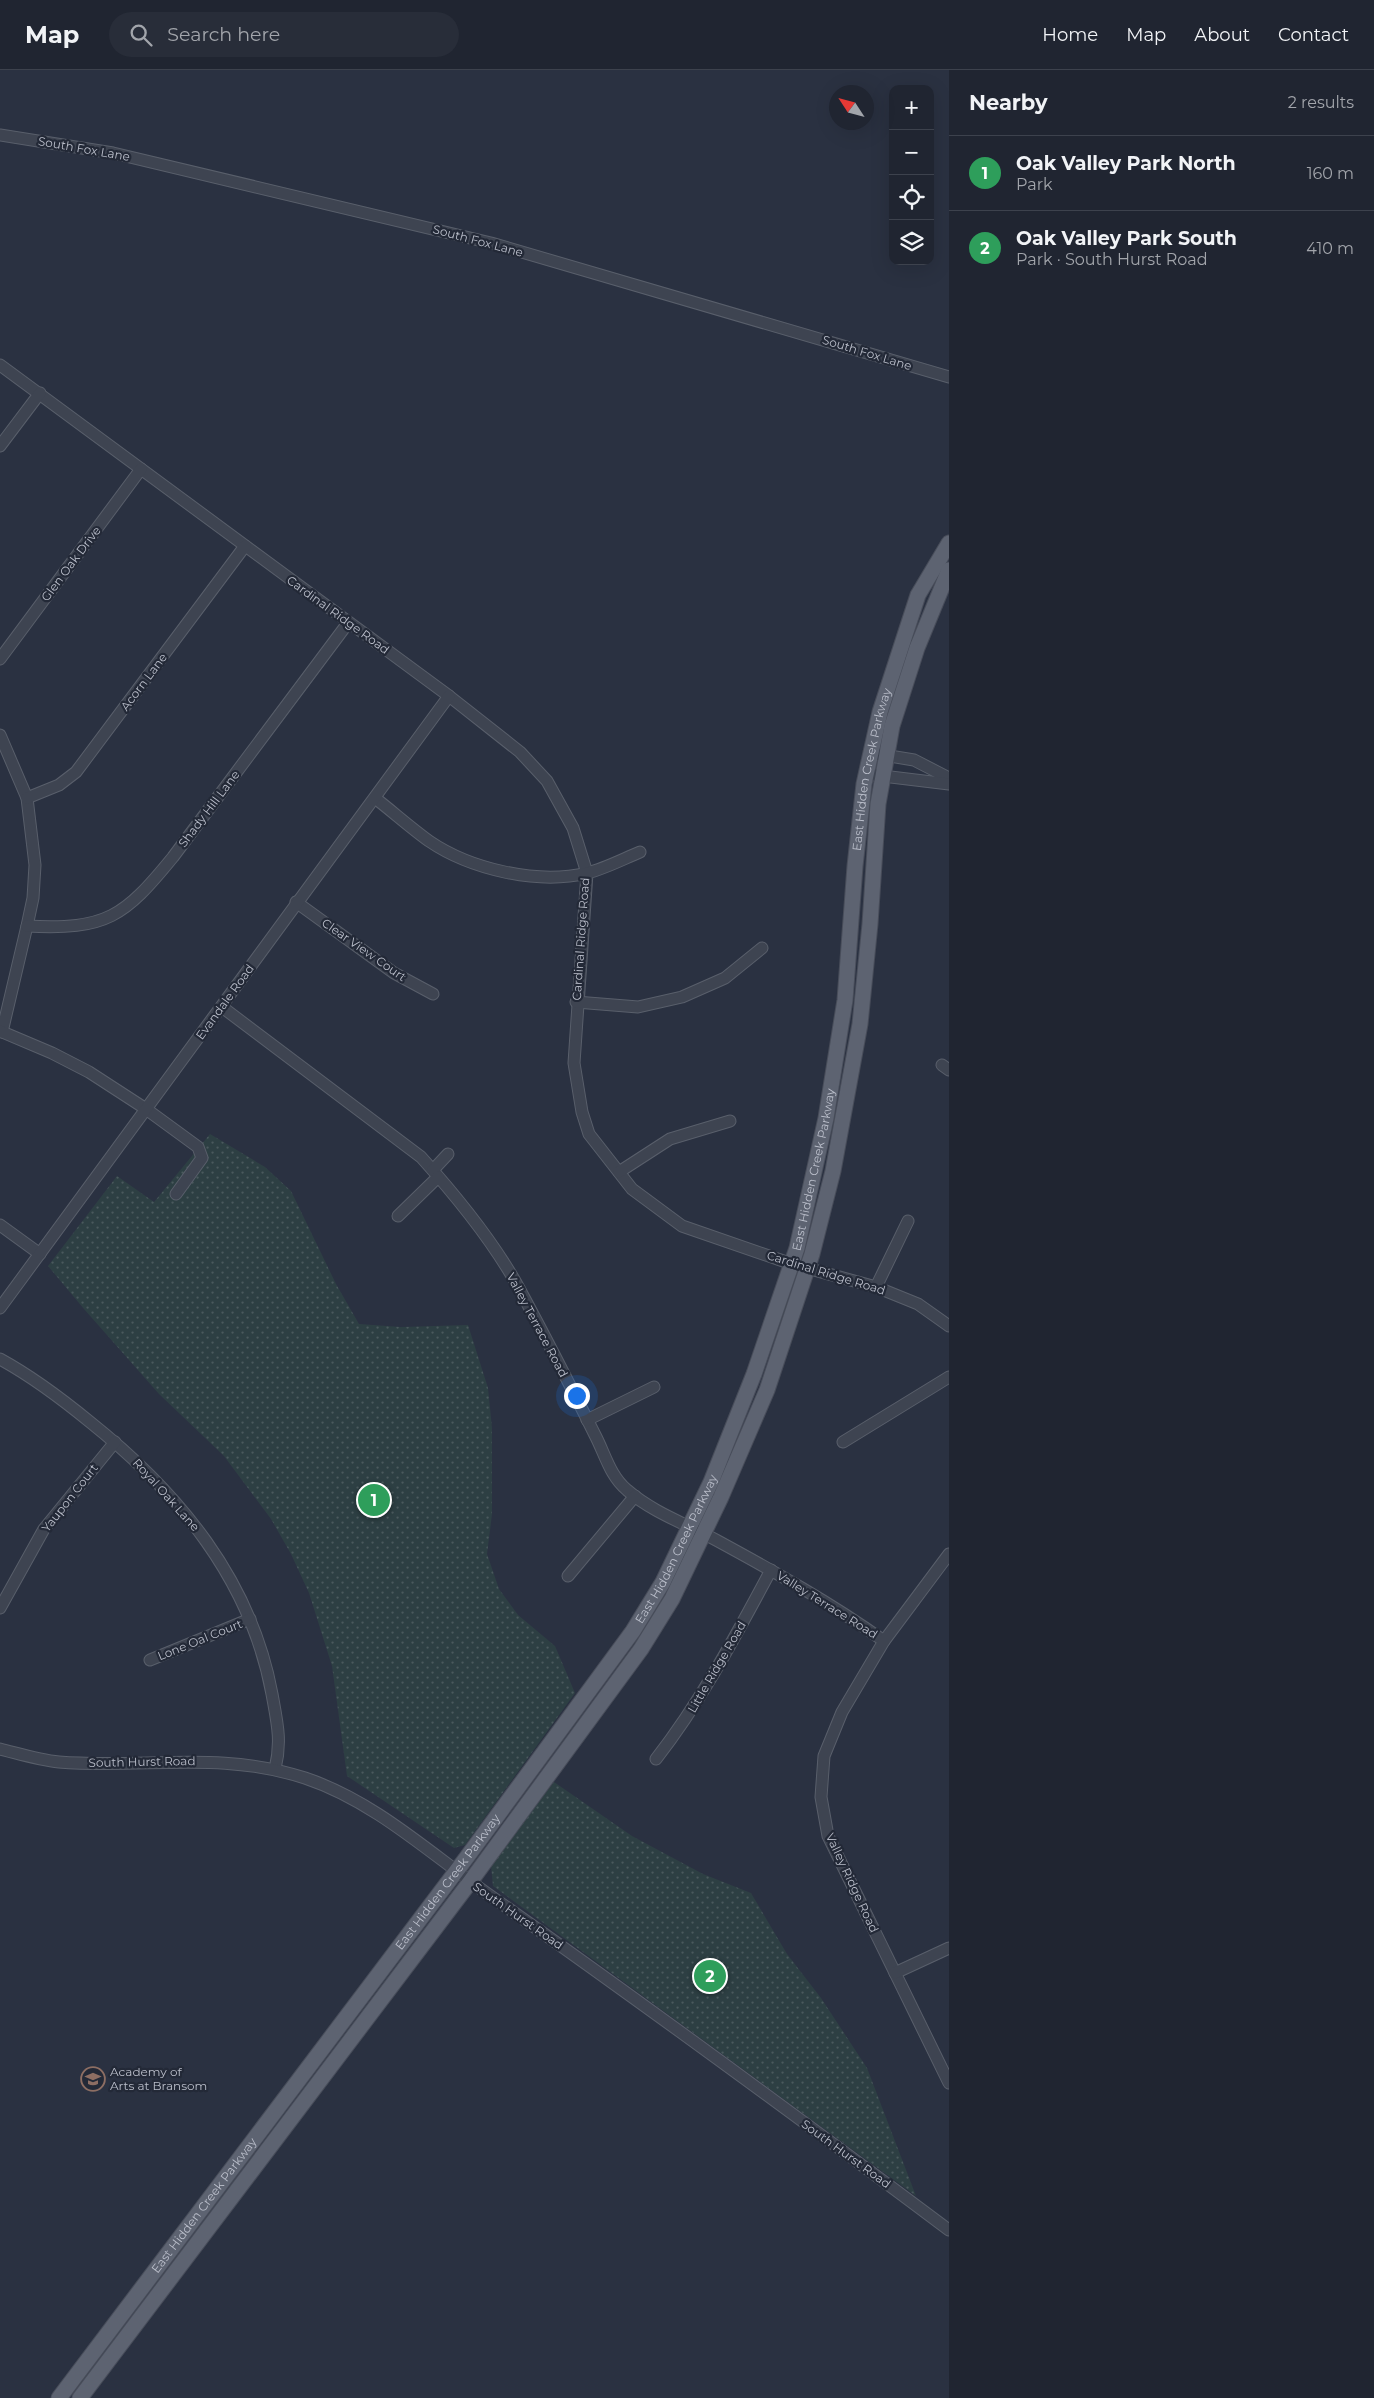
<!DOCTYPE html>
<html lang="en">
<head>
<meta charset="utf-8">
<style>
  body { margin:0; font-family:Montserrat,sans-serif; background:#282d39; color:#f1f3f6 }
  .controls { position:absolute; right:15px; top:15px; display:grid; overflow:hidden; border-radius:10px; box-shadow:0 5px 20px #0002 }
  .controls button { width:45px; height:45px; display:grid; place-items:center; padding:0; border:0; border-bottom:1px solid #3d424d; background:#202531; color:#f1f3f6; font:25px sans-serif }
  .compass { position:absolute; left:829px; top:15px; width:45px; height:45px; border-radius:50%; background:#202531; box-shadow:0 5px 20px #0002; rotate:306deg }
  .you { position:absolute; left:576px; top:1325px; width:18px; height:18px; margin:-12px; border:4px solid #fff; border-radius:50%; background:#1a73e8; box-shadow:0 0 0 8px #1a73e833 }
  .badge { display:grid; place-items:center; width:32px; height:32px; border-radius:50%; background:#9db2ef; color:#fff; font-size:16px; font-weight:700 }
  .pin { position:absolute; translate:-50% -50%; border:2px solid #fff; box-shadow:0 1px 5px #0006 }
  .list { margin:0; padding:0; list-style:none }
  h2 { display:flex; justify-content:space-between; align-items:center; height:65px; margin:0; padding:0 20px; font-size:21px }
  h2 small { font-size:16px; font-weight:400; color:#a2a5ab }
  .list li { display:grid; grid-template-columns:32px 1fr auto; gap:15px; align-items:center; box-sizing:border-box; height:75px; padding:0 20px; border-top:1px solid #3d424d }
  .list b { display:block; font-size:19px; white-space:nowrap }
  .list p { margin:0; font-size:16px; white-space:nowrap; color:#a2a5ab }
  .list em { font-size:16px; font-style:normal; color:#a2a5ab }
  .icon { flex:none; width:28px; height:28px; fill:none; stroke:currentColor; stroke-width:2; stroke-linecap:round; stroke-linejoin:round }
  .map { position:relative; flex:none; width:949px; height:2328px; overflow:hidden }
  header { display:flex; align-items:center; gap:30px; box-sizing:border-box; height:70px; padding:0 25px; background:#202531; border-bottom:1px solid #3d424d }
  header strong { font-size:24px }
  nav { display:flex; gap:28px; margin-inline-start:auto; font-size:18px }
  .search { width:350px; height:45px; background:#282d39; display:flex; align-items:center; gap:12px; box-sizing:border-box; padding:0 18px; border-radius:28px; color:#a2a5ab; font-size:19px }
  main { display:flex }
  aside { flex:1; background:#202531 }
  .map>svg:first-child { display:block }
  .green { fill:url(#green-dots) }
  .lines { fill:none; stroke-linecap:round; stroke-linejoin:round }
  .minor-casing { stroke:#595f6b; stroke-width:13 }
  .major-casing { stroke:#484d5a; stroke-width:17 }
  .minor { stroke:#3e4451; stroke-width:11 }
  .major { stroke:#5d6371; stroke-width:15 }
  .labels { text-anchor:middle; stroke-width:4.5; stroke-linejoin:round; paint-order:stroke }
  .street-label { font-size:12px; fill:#bbbfcb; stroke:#232937 }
  .poi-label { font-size:12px; fill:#bbbfcb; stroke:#232937; text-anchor:start }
</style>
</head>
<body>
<header>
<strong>Map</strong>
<div class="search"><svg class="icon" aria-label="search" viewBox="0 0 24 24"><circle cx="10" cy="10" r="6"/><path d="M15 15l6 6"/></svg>Search here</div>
<nav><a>Home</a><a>Map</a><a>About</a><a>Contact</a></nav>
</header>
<main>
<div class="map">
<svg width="949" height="2328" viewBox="0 0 949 2328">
  <defs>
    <pattern id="green-dots" width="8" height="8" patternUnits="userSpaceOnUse" patternTransform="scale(1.25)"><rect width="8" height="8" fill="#2d3f43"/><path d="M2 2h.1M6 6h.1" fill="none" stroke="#4a595d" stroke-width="1.8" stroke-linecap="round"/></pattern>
  </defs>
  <rect width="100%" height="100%" fill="#2a3141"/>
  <g class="green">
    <polygon points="210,1064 265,1097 291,1121 336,1214 359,1254 401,1257 468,1255 488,1318 492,1358 492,1444 487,1484 499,1519 518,1545 555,1576 575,1623 465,1775 454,1778 347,1706 332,1596 309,1523 291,1484 271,1449 224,1386 159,1324 84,1239 48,1196 117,1106 154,1132"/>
    <polygon points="554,1712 632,1766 703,1804 751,1823 787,1884 821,1928 867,1998 916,2126 493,1816 491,1796"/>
  </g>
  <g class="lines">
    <g class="minor-casing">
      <g id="minor">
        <polyline points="0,65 113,83 491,173 949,307"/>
        <polyline points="0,295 449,626 520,682 547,711 573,758 587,803 574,993 582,1042 589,1064 632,1119 682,1156 792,1194 876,1217 918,1234 949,1256"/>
        <polyline points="0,376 40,323"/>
        <polyline points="0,589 141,399"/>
        <polyline points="0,665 27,728 35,795 33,828 27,856 2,962"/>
        <polyline points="871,683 914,690 949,708"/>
        <polyline points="866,704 949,714"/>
        <polyline points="27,728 59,715 76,702 245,476"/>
        <path d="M375 728C393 742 411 758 429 771 470 799 537 815 587 803 604 799 623 789 640 782"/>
        <polyline points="296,832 394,903 433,924"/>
        <path d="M27 856C107 860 124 847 173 787L348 553"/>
        <polyline points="576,932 638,937 682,927 725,908 762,878"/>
        <path d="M222 937 421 1087C458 1128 494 1172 520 1220 546 1268 571 1317 595 1365 605 1384 610 1406 627 1420 652 1442 686 1454 716 1470 773 1501 831 1533 884 1571"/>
        <polyline points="0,961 52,983 89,1002 146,1039 198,1077 202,1088 176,1124"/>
        <polyline points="942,995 949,1000"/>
        <polyline points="433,1100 448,1084"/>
        <polyline points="619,1102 670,1069 730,1051"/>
        <polyline points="398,1146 438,1107"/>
        <polyline points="0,1155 40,1184"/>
        <polyline points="876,1217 908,1151"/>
        <polyline points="0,1238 449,626"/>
        <path d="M0 1289C33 1307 62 1329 90 1352 179 1423 251 1510 272 1624 277 1652 282 1671 275 1699"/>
        <polyline points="587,1350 654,1317"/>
        <polyline points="843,1372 949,1307"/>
        <polyline points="949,1484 884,1571 842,1642 824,1686 821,1727 828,1766 949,2013"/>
        <polyline points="568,1506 635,1426"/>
        <polyline points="0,1538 44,1459 115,1372"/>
        <polyline points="150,1590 250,1549"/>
        <path d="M0 1679C20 1684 39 1690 59 1692 145 1699 219 1680 305 1708 377 1732 434 1787 495 1829 648 1937 799 2048 949 2160"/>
        <path d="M656 1689C702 1630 736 1565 771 1500"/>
        <polyline points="895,1903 949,1878"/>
      </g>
    </g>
    <g class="major-casing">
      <g id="major">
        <path id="s1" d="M59 2328 467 1787 633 1561 663 1512 711 1412 754 1304 797 1178 826 1048 845 930 855 796 864 714 880 642 918 525 949 473"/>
        <polyline points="80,2328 470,1812 641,1579 672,1529 721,1427 767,1320 812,1184 833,1101 860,954 870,854 878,734 892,656 917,578 949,500"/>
      </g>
    </g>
    <use href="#minor" class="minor"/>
    <use href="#major" class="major"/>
  </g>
  <defs>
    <g id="school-ring" transform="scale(1.25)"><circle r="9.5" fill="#232937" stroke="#8d6e63" stroke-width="1.5"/><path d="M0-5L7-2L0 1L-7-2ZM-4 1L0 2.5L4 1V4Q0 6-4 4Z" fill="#8d6e63"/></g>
  </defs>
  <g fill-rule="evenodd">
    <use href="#school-ring" x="93" y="2009"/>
  </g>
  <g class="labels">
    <g class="street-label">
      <text transform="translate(84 79) rotate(10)" y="4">South Fox Lane</text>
      <text transform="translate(478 171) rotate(15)" y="4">South Fox Lane</text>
      <text transform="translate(867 283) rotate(17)" y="4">South Fox Lane</text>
      <text transform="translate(71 494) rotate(-53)" y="4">Glen Oak Drive</text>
      <text transform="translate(338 545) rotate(36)" y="4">Cardinal Ridge Road</text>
      <text transform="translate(144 612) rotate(-53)" y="4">Acorn Lane</text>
      <text dy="4" stroke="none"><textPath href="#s1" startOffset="1861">East Hidden Creek Parkway</textPath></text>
      <text transform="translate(209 739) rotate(-53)" y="4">Shady Hill Lane</text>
      <text transform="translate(581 869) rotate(-86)" y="4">Cardinal Ridge Road</text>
      <text transform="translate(364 880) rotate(35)" y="4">Clear View Court</text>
      <text transform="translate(225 932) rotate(-54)" y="4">Evandale Road</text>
      <text dy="4" stroke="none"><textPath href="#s1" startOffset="1456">East Hidden Creek Parkway</textPath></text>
      <text transform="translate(826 1203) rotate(17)" y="4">Cardinal Ridge Road</text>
      <text transform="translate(537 1255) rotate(62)" y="4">Valley Terrace Road</text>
      <text transform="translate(166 1425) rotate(48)" y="4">Royal Oak Lane</text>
      <text transform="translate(70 1428) rotate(-52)" y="4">Yaupon Court</text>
      <text dy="4" stroke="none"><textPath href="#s1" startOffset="1051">East Hidden Creek Parkway</textPath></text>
      <text transform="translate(827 1535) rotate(32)" y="4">Valley Terrace Road</text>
      <text transform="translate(200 1570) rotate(-22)" y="4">Lone Oal Court</text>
      <text transform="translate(717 1597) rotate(-60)" y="4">Little Ridge Road</text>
      <text transform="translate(142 1692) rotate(-1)" y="4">South Hurst Road</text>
      <text dy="4" stroke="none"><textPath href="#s1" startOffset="646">East Hidden Creek Parkway</textPath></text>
      <text transform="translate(852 1813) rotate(65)" y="4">Valley Ridge Road</text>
      <text transform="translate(518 1846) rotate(35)" y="4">South Hurst Road</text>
      <text transform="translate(846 2084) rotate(36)" y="4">South Hurst Road</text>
      <text dy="4" stroke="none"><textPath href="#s1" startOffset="241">East Hidden Creek Parkway</textPath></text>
    </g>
    <g class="poi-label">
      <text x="110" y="2006">Academy of<tspan x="110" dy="14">Arts at Bransom</tspan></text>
    </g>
  </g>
</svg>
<div class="controls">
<button>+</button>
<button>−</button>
<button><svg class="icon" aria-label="locate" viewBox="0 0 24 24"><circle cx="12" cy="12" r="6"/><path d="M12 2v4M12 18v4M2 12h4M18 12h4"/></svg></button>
<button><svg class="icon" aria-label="layers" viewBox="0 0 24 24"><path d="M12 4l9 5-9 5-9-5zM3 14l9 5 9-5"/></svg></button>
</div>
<svg class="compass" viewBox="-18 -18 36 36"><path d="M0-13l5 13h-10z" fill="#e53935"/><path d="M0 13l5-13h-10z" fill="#a2a5ab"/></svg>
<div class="you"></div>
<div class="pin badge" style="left:374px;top:1430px;background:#2e9e5b">1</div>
<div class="pin badge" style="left:710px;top:1906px;background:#2e9e5b">2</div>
</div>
<aside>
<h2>Nearby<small>2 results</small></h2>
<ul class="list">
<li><span class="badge" style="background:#2e9e5b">1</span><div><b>Oak Valley Park North</b><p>Park</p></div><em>160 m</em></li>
<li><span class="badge" style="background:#2e9e5b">2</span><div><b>Oak Valley Park South</b><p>Park · South Hurst Road</p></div><em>410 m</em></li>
</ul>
</aside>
</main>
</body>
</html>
